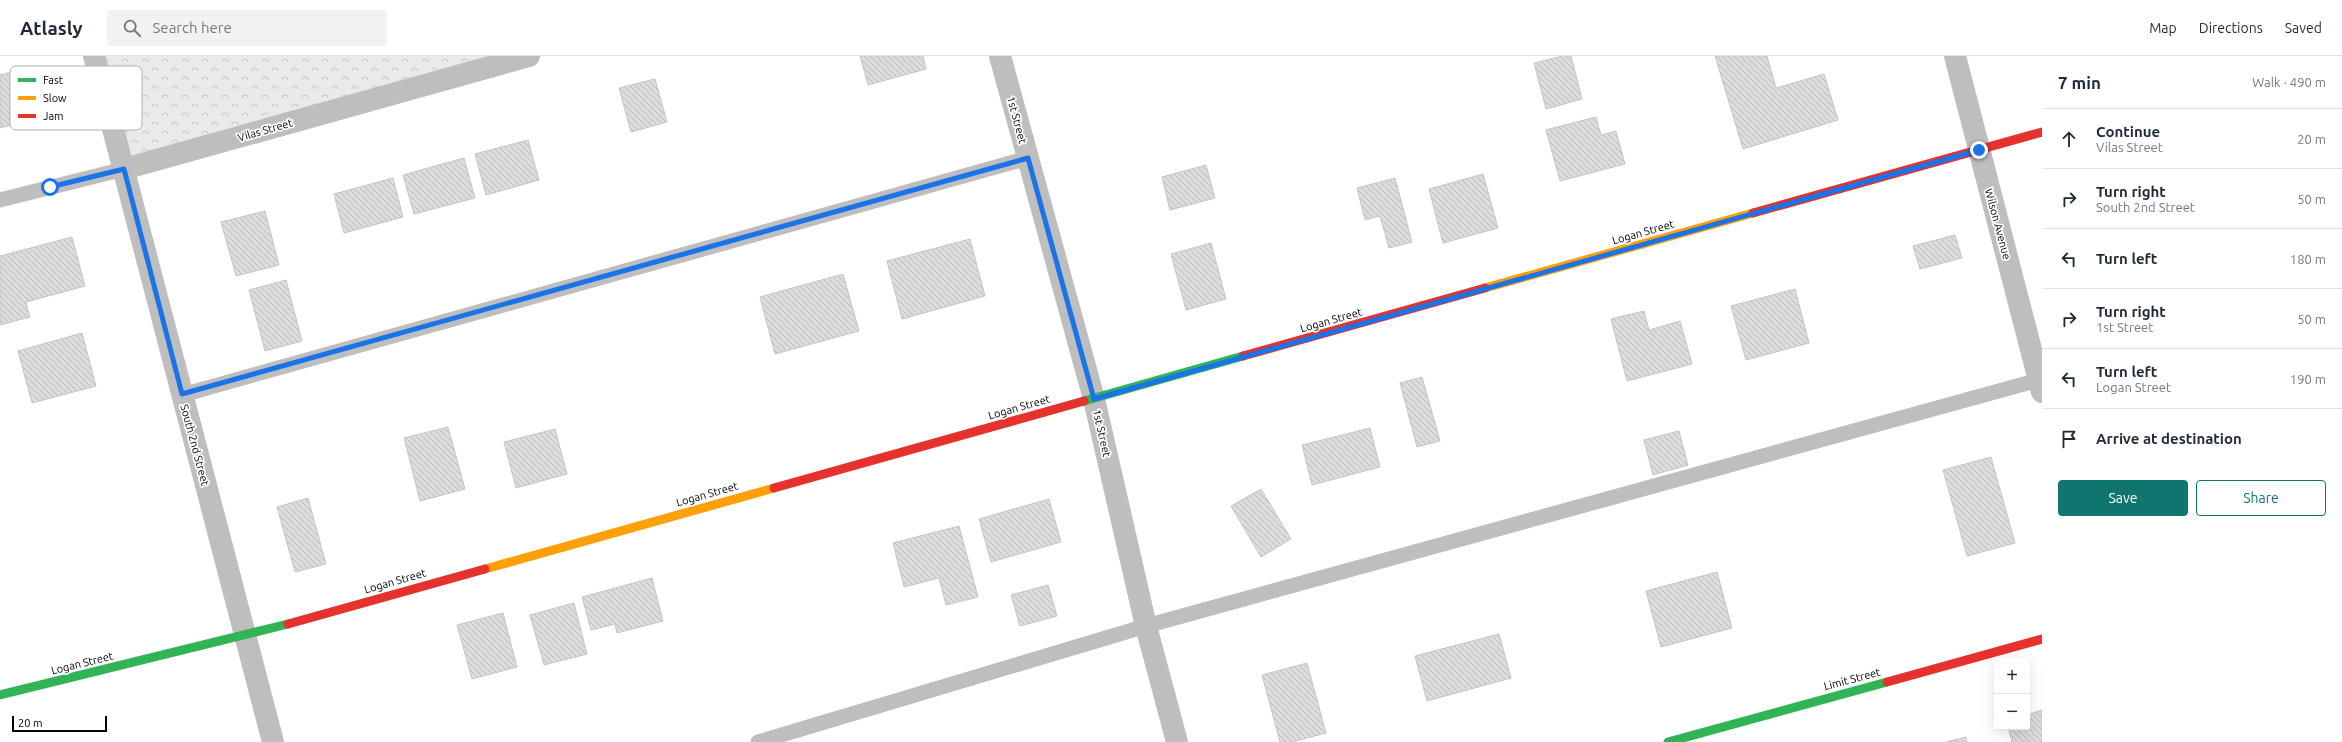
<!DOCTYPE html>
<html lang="en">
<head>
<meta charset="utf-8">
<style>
  body { margin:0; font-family:Ubuntu,sans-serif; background:#f2f2f3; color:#1f2937 }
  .controls { position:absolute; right:12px; bottom:12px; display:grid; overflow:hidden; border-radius:4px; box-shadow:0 4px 16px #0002 }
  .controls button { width:36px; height:36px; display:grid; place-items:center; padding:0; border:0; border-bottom:1px solid #e0e1e3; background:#fff; color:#1f2937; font:20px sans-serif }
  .scale { position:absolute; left:12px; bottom:10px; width:95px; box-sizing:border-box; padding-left:4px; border:2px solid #000; border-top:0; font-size:11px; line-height:14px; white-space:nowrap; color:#000; -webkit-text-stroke:3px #fff; paint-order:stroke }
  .stop { position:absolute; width:12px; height:12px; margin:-9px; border:3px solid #1a73e8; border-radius:50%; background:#fff }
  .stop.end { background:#1a73e8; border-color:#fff; box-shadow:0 1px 4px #0008 }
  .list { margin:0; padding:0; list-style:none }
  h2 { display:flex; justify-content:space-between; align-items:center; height:52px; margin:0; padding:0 16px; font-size:17px }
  h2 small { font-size:13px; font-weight:400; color:#747a83 }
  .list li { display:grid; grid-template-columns:26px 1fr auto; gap:12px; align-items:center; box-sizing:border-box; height:60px; padding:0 16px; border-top:1px solid #e0e1e3 }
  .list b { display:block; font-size:15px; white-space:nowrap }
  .list p { margin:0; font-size:13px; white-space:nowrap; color:#747a83 }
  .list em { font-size:13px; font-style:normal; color:#747a83 }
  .actions { display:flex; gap:8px; padding:12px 16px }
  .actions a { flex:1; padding:9px 0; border:1px solid #0f766e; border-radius:4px; text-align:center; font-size:14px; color:#0f766e }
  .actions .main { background:#0f766e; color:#fff }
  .icon { flex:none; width:22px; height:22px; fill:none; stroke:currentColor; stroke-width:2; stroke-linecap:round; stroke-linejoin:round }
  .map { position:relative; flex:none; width:2042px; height:686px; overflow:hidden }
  header { display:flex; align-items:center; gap:24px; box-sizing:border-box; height:56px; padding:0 20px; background:#fff; border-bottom:1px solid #e0e1e3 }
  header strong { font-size:19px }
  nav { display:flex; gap:22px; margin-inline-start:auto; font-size:14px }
  .search { width:280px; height:36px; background:#f2f2f3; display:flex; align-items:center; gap:10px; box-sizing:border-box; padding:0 14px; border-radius:4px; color:#747a83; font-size:15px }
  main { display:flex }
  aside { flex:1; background:#fff }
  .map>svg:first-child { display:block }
  .park { fill:url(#park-crowns) }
  .building { fill:url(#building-back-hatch); stroke:#c5c5c5 }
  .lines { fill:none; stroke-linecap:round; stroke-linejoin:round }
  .lane { stroke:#bebebe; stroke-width:15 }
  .street { stroke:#bebebe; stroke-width:22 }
  .fast { stroke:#30b455; stroke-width:9 }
  .slow { stroke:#ff9f0a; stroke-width:9 }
  .jam { stroke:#e5322d; stroke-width:9 }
  .route { stroke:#1a73e8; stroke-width:5 }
  .labels { text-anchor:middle; stroke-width:3.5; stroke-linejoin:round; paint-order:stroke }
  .street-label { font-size:11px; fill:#000; stroke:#fff }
  .key { fill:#fff; stroke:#b2b2b2; stroke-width:1 }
  .key-label { font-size:11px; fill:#000 }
</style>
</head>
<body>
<header>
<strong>Atlasly</strong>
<div class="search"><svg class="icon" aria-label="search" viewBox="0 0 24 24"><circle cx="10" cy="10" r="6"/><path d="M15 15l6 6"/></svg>Search here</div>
<nav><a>Map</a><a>Directions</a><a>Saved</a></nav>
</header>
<main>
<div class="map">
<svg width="2042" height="686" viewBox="0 0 2042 686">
  <defs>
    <pattern id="park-crowns" width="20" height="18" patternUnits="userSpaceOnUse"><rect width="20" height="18" fill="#eaeaea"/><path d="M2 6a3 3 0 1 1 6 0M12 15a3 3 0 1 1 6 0" fill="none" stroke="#c7c7c7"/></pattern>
    <pattern id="building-back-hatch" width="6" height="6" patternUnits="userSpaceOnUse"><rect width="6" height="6" fill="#dcdcdc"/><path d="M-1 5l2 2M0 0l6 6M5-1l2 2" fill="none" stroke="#bbb"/></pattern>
  </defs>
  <rect width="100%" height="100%" fill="#fff"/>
  <polygon class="park" points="94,0 529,0 124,113"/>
  <g class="building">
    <polygon points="860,0 923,0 926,13 868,29"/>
    <polygon points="1562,0 1571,0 1582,43 1546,53 1534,7"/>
    <polygon points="1715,0 1767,0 1776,32 1824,18 1838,64 1743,93"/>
    <polygon points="27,12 40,62 0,72 0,19"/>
    <polygon points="655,23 667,66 631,76 619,32"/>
    <polygon points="1596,61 1601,79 1616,75 1625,108 1560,125 1546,74"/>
    <polygon points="528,84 539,124 486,139 475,98"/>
    <polygon points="464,102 475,142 414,158 403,119"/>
    <polygon points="1206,109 1215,142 1170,154 1162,121"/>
    <polygon points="1483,118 1498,172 1443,187 1429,133"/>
    <polygon points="393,122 403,161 344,177 334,138"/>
    <polygon points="1395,122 1412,186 1389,192 1380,160 1365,164 1357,132"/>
    <polygon points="265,155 279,209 236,220 221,166"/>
    <polygon points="1955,179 1962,202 1920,213 1913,190"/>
    <polygon points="72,181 85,230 26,246 30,261 0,269 0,200"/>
    <polygon points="970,183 985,240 902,263 887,205"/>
    <polygon points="1211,187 1226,243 1186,254 1171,198"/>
    <polygon points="843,218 859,275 775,298 760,241"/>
    <polygon points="286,224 302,285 265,295 249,234"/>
    <polygon points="1795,233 1809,287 1746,304 1731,250"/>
    <polygon points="1644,255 1649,274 1680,265 1692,308 1627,325 1611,263"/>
    <polygon points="82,277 96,330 32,347 18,295"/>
    <polygon points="1422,321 1440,385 1417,391 1400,327"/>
    <polygon points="448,371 465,433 420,445 404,382"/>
    <polygon points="1370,372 1380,411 1312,429 1302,389"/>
    <polygon points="555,373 567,418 516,432 504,386"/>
    <polygon points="1679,375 1688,409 1653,419 1644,384"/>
    <polygon points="1991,401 2015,487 1967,500 1943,414"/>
    <polygon points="1261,433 1291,483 1261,501 1231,450"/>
    <polygon points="308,442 326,508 295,516 277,451"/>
    <polygon points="1049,443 1061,486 991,506 979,463"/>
    <polygon points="959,470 978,541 946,549 939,522 904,531 893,487"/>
    <polygon points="1717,516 1732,572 1661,591 1646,535"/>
    <polygon points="652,522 663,565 617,577 615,568 591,574 582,541"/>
    <polygon points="1048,529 1057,560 1020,570 1011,539"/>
    <polygon points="574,547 587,598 544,609 530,559"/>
    <polygon points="503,557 517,611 472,623 457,569"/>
    <polygon points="1499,578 1511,622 1427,645 1415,600"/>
    <polygon points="1307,607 1326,677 1292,686 1280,686 1262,619"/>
    <polygon points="2042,654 2042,686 2012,686 2008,671 2027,671 2027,659"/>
    <polygon points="1966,681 1967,686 1946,686"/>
  </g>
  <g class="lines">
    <g class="lane">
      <polyline points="0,144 124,113"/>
      <polyline points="182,339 1028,102"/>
      <polyline points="758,686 1146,570 2042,323"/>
    </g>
    <g class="street">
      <polyline points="94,0 273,686"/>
      <polyline points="1000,0 1094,343 1146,570 1177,686"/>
      <polyline points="1955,0 2042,336"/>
      <polyline points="124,113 529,0"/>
    </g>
    <g class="fast">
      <polyline points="1084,345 1243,300"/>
      <polyline points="0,639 288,568"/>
      <polyline points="1668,686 1887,626"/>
    </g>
    <g class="slow">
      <polyline points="1485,232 1753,157"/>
      <polyline points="485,513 774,432"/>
    </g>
    <g class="jam">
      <polyline points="1753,157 2042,76"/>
      <polyline points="1243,300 1485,232"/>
      <polyline points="774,432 1084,345"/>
      <polyline points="288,568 485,513"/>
      <polyline points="1887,626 2042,583"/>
    </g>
  </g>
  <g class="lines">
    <polyline class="route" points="50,131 124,113 182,338 1028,102 1094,343 1979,94"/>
  </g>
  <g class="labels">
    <g class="street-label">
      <text transform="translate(1017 64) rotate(75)" y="4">1st Street</text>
      <text transform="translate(265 74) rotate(-16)" y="4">Vilas Street</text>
      <text transform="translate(1998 168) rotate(75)" y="4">Wilson Avenue</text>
      <text transform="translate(1643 176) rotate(-16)" y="4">Logan Street</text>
      <text transform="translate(1331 264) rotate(-16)" y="4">Logan Street</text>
      <text transform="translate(1019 351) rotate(-16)" y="4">Logan Street</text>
      <text transform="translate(1102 377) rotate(77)" y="4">1st Street</text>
      <text transform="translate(195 389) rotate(75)" y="4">South 2nd Street</text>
      <text transform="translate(707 438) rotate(-16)" y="4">Logan Street</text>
      <text transform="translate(395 525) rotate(-16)" y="4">Logan Street</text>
      <text transform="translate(82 607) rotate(-14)" y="4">Logan Street</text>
      <text transform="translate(1852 623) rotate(-15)" y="4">Limit Street</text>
    </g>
  </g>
  <rect x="10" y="10" width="132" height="64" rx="6" class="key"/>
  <rect x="18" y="22" width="18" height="4" fill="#30b455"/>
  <rect x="18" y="40" width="18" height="4" fill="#ff9f0a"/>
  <rect x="18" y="58" width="18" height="4" fill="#e5322d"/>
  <g class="key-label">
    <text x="43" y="28">Fast</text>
    <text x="43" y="46">Slow</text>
    <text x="43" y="64">Jam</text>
  </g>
</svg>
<div class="controls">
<button>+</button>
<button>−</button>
</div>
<div class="scale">20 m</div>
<div class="stop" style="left:50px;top:131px"></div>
<div class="stop end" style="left:1979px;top:94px"></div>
</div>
<aside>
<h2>7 min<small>Walk · 490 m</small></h2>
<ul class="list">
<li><svg class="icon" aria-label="ahead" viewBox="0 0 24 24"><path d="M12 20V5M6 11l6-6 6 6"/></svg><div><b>Continue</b><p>Vilas Street</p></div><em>20 m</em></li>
<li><svg class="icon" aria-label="right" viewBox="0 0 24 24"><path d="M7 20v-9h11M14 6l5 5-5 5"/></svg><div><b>Turn right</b><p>South 2nd Street</p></div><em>50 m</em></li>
<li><svg class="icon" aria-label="left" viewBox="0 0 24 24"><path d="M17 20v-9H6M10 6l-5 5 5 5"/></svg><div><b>Turn left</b></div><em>180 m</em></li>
<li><svg class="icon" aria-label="right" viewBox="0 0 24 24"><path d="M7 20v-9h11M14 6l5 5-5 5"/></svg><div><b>Turn right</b><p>1st Street</p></div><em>50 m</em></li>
<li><svg class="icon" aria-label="left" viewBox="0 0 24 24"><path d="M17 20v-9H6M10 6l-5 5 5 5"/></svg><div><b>Turn left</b><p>Logan Street</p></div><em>190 m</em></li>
<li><svg class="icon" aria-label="arrive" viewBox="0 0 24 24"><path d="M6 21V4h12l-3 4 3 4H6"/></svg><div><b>Arrive at destination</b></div></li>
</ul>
<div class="actions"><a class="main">Save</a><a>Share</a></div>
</aside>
</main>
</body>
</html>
